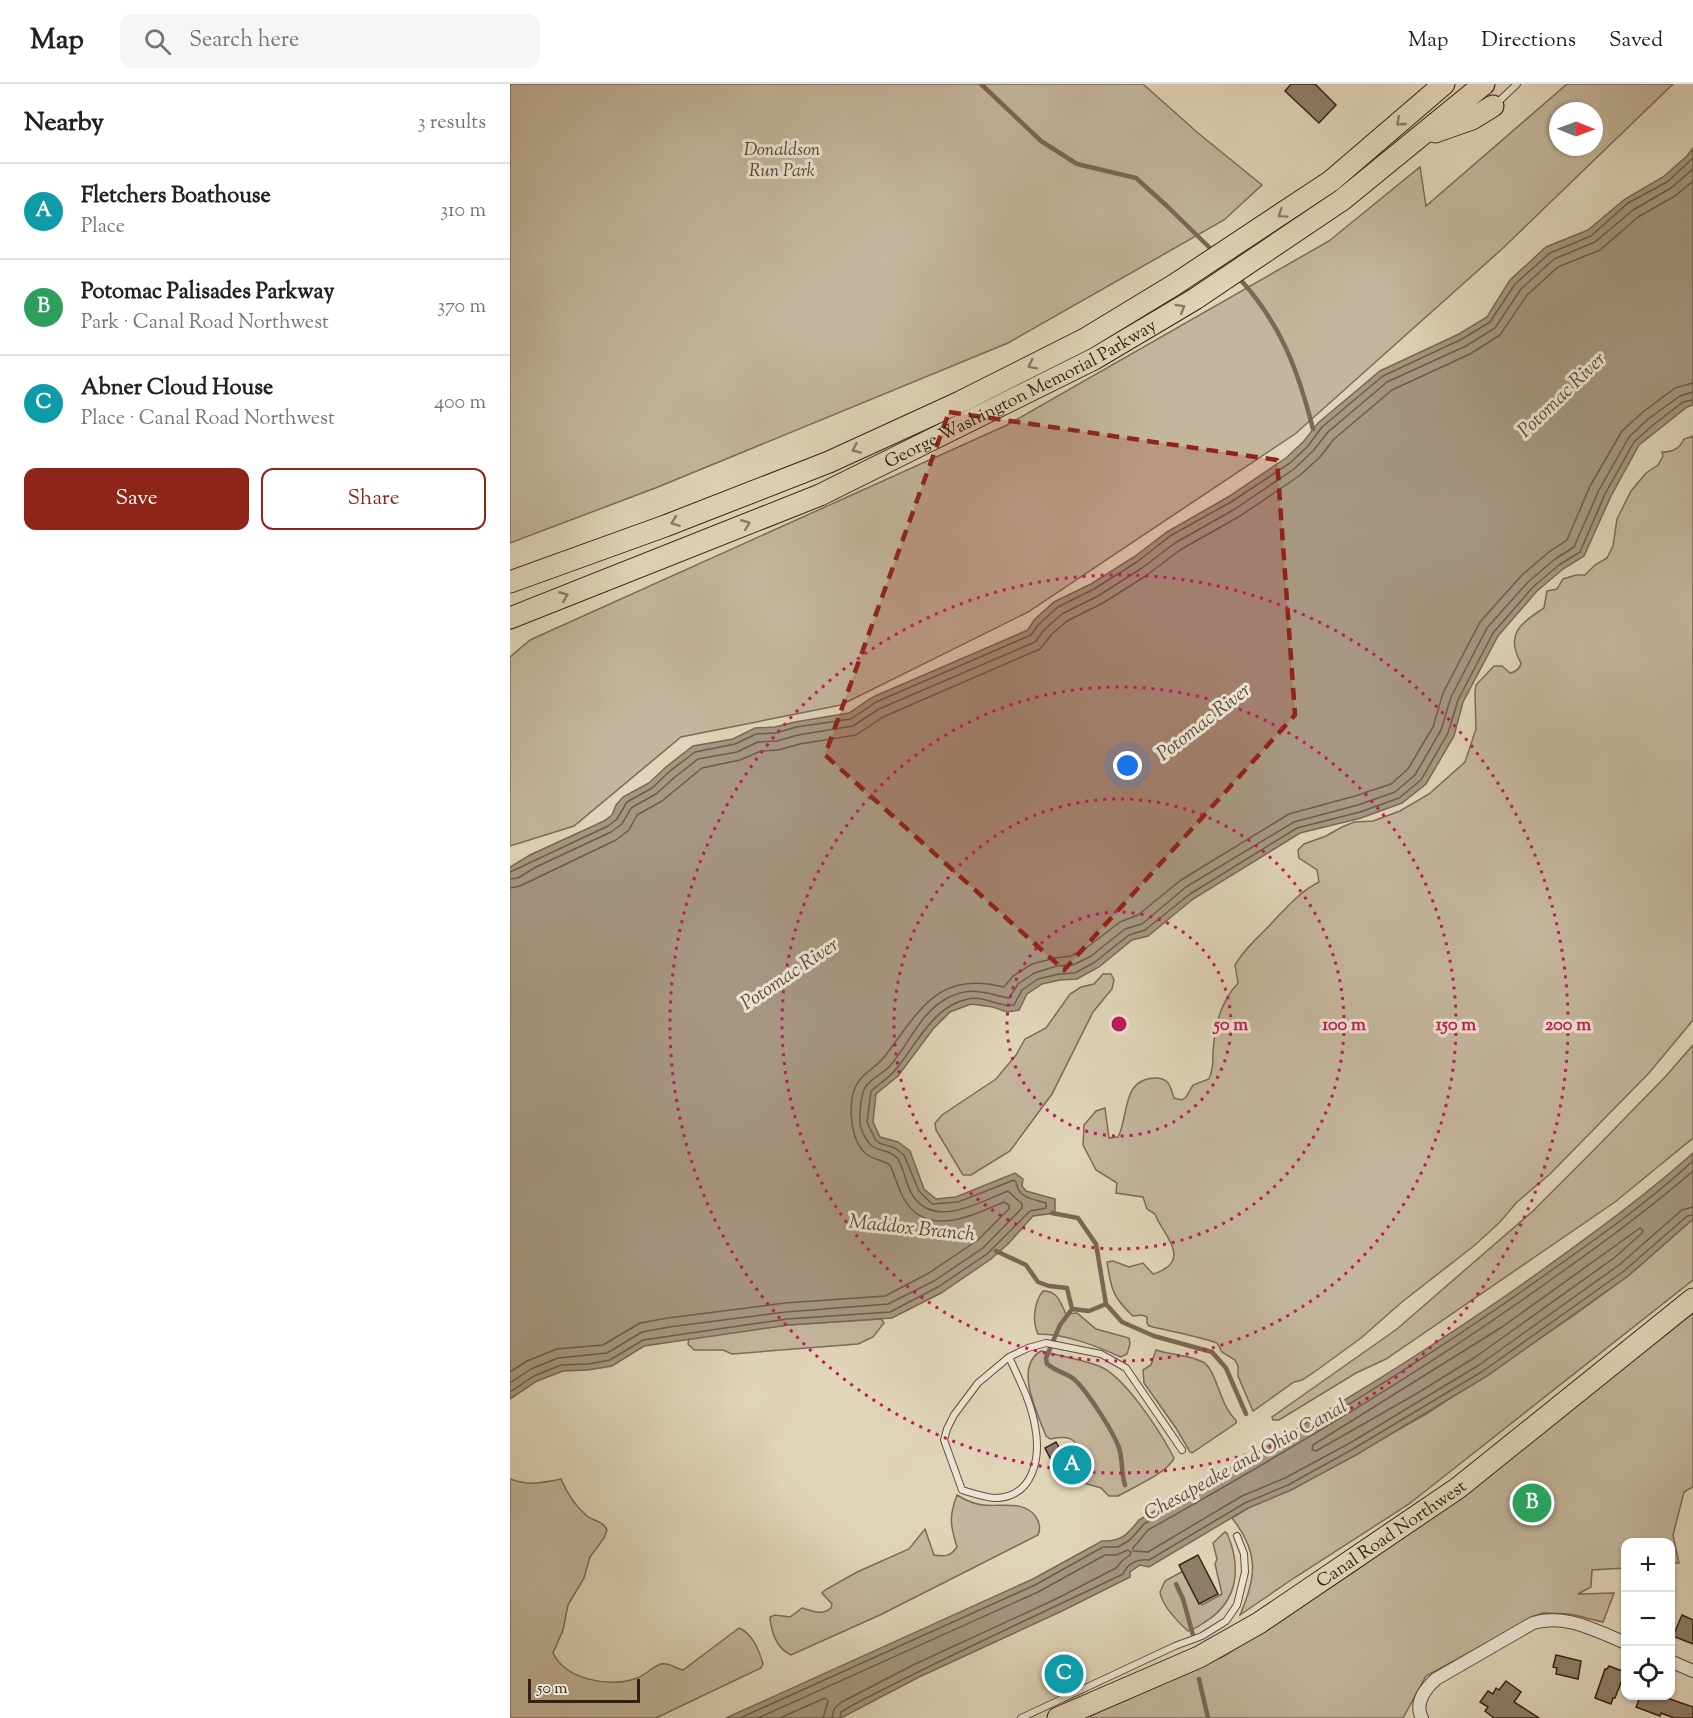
<!DOCTYPE html>
<html lang="en">
<head>
<meta charset="utf-8">
<style>
  body { margin:0; font-family:"Sorts Mill Goudy",serif; background:#f6f6f6; color:#202124 }
  .controls { position:absolute; right:18px; bottom:18px; display:grid; overflow:hidden; border-radius:12px; box-shadow:0 2px 4px #0004 }
  .controls button { width:54px; height:54px; display:grid; place-items:center; padding:0; border:0; border-bottom:2px solid #e0e0e0; background:#fff; color:#202124; font:30px sans-serif }
  .compass { position:absolute; left:1039px; top:18px; width:54px; height:54px; border-radius:50%; background:#fff; box-shadow:0 2px 4px #0004; rotate:91deg }
  .scale { position:absolute; left:18px; bottom:15px; width:112px; box-sizing:border-box; padding-left:6px; border:3px solid #362015; border-top:0; font-size:16px; line-height:21px; white-space:nowrap; color:#362015; -webkit-text-stroke:4px #ece4d2; paint-order:stroke }
  .you { position:absolute; left:618px; top:682px; width:21px; height:21px; margin:-15px; border:4px solid #fff; border-radius:50%; background:#1a73e8; box-shadow:0 0 0 9px #1a73e833 }
  .badge { display:grid; place-items:center; width:39px; height:39px; border-radius:50%; background:#8f2418; color:#fff; font-size:20px; font-weight:700 }
  .pin { position:absolute; translate:-50% -50%; border:3px solid #fff; box-shadow:0 2px 6px #0006 }
  .list { margin:0; padding:0; list-style:none }
  h2 { display:flex; justify-content:space-between; align-items:center; height:78px; margin:0; padding:0 24px; font-size:26px }
  h2 small { font-size:20px; font-weight:400; color:#757577 }
  .list li { display:grid; grid-template-columns:39px 1fr auto; gap:18px; align-items:center; box-sizing:border-box; height:96px; padding:0 24px; border-top:2px solid #e0e0e0 }
  .list b { display:block; font-size:22px; white-space:nowrap }
  .list p { margin:0; font-size:20px; white-space:nowrap; color:#757577 }
  .list em { font-size:20px; font-style:normal; color:#757577 }
  .actions { display:flex; gap:12px; padding:18px 24px }
  .actions a { flex:1; padding:14px 0; border:2px solid #8f2418; border-radius:12px; text-align:center; font-size:21px; color:#8f2418 }
  .actions .main { background:#8f2418; color:#fff }
  .icon { flex:none; width:33px; height:33px; fill:none; stroke:currentColor; stroke-width:2; stroke-linecap:round; stroke-linejoin:round }
  .map { position:relative; flex:none; width:1183px; height:1634px; overflow:hidden }
  header { display:flex; align-items:center; gap:36px; box-sizing:border-box; height:84px; padding:0 30px; background:#fff; border-bottom:2px solid #e0e0e0 }
  header strong { font-size:28px }
  nav { display:flex; gap:33px; margin-inline-start:auto; font-size:21px }
  .search { width:420px; height:54px; background:#f6f6f6; display:flex; align-items:center; gap:15px; box-sizing:border-box; padding:0 21px; border-radius:12px; color:#757577; font-size:22px }
  main { display:flex }
  aside { flex:1; background:#fff }
  .map>svg:first-child { display:block }
  .green { fill:#c4b69d; stroke:#7d6b59; stroke-width:1.5; fill-rule:evenodd }
  .water { fill:#a79781; stroke:#7a6756; stroke-width:1.5 }
  .lines { fill:none; stroke-linecap:round; stroke-linejoin:round }
  .shore { stroke:#6e5c4b; stroke-width:1.5 }
  .stream { stroke:#7a6756; stroke-width:4.5 }
  .building { fill:#8f7e6a; stroke:#362015; stroke-width:1.5 }
  .lane-casing { stroke:#614d3e; stroke-width:8 }
  .street-casing { stroke:#614d3e; stroke-width:14 }
  .highway-casing { stroke:#362015; stroke-width:23 }
  .lane { stroke:#ece4d2; stroke-width:6 }
  .street { stroke:#ece4d2; stroke-width:12 }
  .highway { stroke:#e1d5b9; stroke-width:21 }
  .oneway { stroke:#8c7a67 }
  .marked { fill:#8f2418; fill-opacity:0.2; stroke:#8f2418; stroke-width:4.5; stroke-dasharray:12 8; stroke-linejoin:round }
  .ring { fill:none; stroke:#c2185b; stroke-width:3; stroke-dasharray:3 6 }
  .labels { text-anchor:middle; stroke-width:6; stroke-linejoin:round; paint-order:stroke }
  .park-label { font-size:18px; font-style:italic; fill:#5a4637; stroke:#ece4d2 }
  .street-label { font-size:18px; fill:#362015; stroke:#ece4d2 }
  .water-label { font-size:20px; font-style:italic; fill:#5e4a3b; stroke:#ece4d2 }
  .centre { fill:#c2185b; stroke:#ece4d2; stroke-width:3 }
  .ring-label { font-size:18px; text-anchor:middle; font-weight:bold; fill:#c2185b; stroke:#ece4d2; stroke-width:6; stroke-linejoin:round; paint-order:stroke }
</style>
</head>
<body>
<header>
<strong>Map</strong>
<div class="search"><svg class="icon" aria-label="search" viewBox="0 0 24 24"><circle cx="10" cy="10" r="6"/><path d="M15 15l6 6"/></svg>Search here</div>
<nav><a>Map</a><a>Directions</a><a>Saved</a></nav>
</header>
<main>
<aside>
<h2>Nearby<small>3 results</small></h2>
<ul class="list">
<li><span class="badge" style="background:#0f9aa8">A</span><div><b>Fletchers Boathouse</b><p>Place</p></div><em>310 m</em></li>
<li><span class="badge" style="background:#2e9e5b">B</span><div><b>Potomac Palisades Parkway</b><p>Park · Canal Road Northwest</p></div><em>370 m</em></li>
<li><span class="badge" style="background:#0f9aa8">C</span><div><b>Abner Cloud House</b><p>Place · Canal Road Northwest</p></div><em>400 m</em></li>
</ul>
<div class="actions"><a class="main">Save</a><a>Share</a></div>
</aside>
<div class="map">
<svg width="1183" height="1634" viewBox="0 0 1183 1634">
  <rect width="100%" height="100%" fill="#e1d5b9"/>
  <filter id="stains"><feTurbulence type="fractalNoise" baseFrequency=".00333" numOctaves="4"/><feColorMatrix values="0 0 0 0 .2 0 0 0 0 .09 0 0 0 0 .02 0 0 0 .5 -.17"/></filter>
  <radialGradient id="worn" r=".72"><stop offset=".6" stop-color="#630" stop-opacity="0"/><stop offset="1" stop-color="#630" stop-opacity=".3"/></radialGradient>
  <g class="green">
    <polygon points="0,0 633,0 688,49 752,101 714,136 498,259 148,403 0,459"/>
    <path d="M1057 0H1163L992 165 785 350 518 528 331 621 171 653 64 742 0 762V573L20 556 497 341 819 157 910 83 916 122ZM1048 27H1084V63H1048Z"/>
    <path d="M1183 352V936L1139 989 1040 1090 1007 1118 990 1138 965 1161 892 1218 851 1254 803 1289 792 1296 784 1298 743 1327 728 1292V1282L725 1276 712 1268 707 1259C684 1251 662 1248 639 1242L637 1239V1233L632 1231 623 1232C603 1214 601 1205 597 1178L603 1177 619 1183 633 1179 643 1190C649 1189 651 1187 656 1184 677 1170 650 1146 645 1130L637 1125 633 1113 606 1109 607 1099 586 1086 573 1061 574 1041 586 1027 595 1024 599 1054 608 1053C619 1033 611 993 647 994 660 995 660 1003 664 1014L672 1016 676 1013 683 1001 699 995C703 986 703 978 703 968 705 941 710 919 728 899L725 881C734 866 744 857 756 845 773 828 787 809 809 798L807 786 789 774 788 766 794 760 816 752 832 743 844 738 863 737 890 727 919 710 955 678 966 645 965 608 966 601 984 582H992L1000 589C1006 588 1010 584 1011 579 995 551 1010 539 1034 524L1037 507 1047 505 1053 495 1066 491H1075L1085 481 1097 474 1103 462 1107 435 1121 407 1136 389 1148 381 1153 372 1152 368C1163 368 1169 365 1174 355Z"/>
    <polygon points="593,890 601,890 604,896 602,905 583,928 542,1010 500,1067 461,1091 453,1091 426,1046 425,1039 432,1031 486,995 506,971 515,955 536,944 560,910 571,903 584,900"/>
    <polygon points="1183,961 1183,1054 1105,1118 876,1275 846,1289 769,1336 763,1336 762,1333 887,1245 1024,1126 1078,1072 1156,992"/>
    <path d="M1183 1135V1196L899 1420 784 1494 730 1531C747 1492 749 1468 722 1434L738 1424 781 1406 918 1329 1063 1232 1118 1192Z"/>
    <path d="M533 1207C548 1207 550 1218 556 1230L567 1229 586 1245 619 1254 620 1260 617 1270 611 1273C586 1262 557 1250 528 1250 522 1238 524 1218 533 1207Z"/>
    <polygon points="1183,1229 1183,1403 1174,1408 1163,1451 1169,1479 1161,1479 1160,1458 1116,1458 1115,1484 1082,1486 1081,1503 1068,1510 1104,1509 1093,1538 1060,1530 1032,1529 916,1592 893,1634 581,1634 580,1632 592,1626 714,1572 844,1488 978,1391"/>
    <polygon points="371,1235 374,1239 363,1253 348,1260 222,1270 213,1266 184,1266 178,1260 179,1254 278,1241"/>
    <path d="M646 1266C661 1271 679 1271 693 1278 707 1286 709 1321 726 1336V1339L682 1369 680 1368 666 1344 634 1299 633 1286 641 1281Z"/>
    <path d="M531 1267C550 1272 571 1275 589 1282 615 1292 651 1349 664 1374 659 1388 622 1404 608 1412H599L591 1404 574 1399V1387L581 1380C563 1361 570 1349 540 1355L536 1352C528 1330 503 1283 531 1267Z"/>
    <path d="M0 1395C18 1402 32 1399 51 1395 57 1409 65 1422 77 1432 84 1437 93 1437 97 1446L94 1454 80 1473 74 1494 58 1521 53 1546 43 1569C56 1596 100 1604 127 1594 136 1591 143 1582 151 1580 159 1578 166 1585 173 1586L229 1544C243 1550 249 1566 253 1580L251 1584 146 1634H0Z"/>
    <path d="M447 1411C455 1416 464 1420 473 1421 492 1423 514 1416 526 1433 530 1439 531 1444 528 1451L370 1531 281 1571C267 1565 261 1548 260 1533L265 1531 280 1533 292 1524C302 1527 312 1532 321 1524L322 1520 312 1509 315 1506 347 1488 399 1465 415 1445 424 1471C435 1473 441 1472 447 1463 440 1441 439 1432 447 1411Z"/>
    <path d="M715 1448 717 1449C731 1482 729 1515 698 1536 691 1540 685 1546 678 1547 667 1537 652 1522 650 1508L655 1497 673 1487 692 1521 712 1510 705 1480 707 1475 703 1459Z"/>
  </g>
  <g class="water">
    <polygon points="1183,64 1183,321 1177,323 1129,361 1101,412 1074,472 1053,485 1027,507 988,552 953,618 944,652 916,700 892,719 851,734 790,749 683,815 638,852 622,856 589,883 567,895 550,896 532,900 517,910 509,926 497,928 483,923 461,920 440,928 423,945 388,992 366,1010 363,1038 370,1053 388,1058 400,1067 414,1105 426,1115 446,1113 505,1089 513,1095 512,1102 516,1107 545,1115 545,1129 523,1132 498,1160 481,1175 431,1209 382,1234 278,1241 134,1262 102,1282 78,1286 53,1287 27,1297 0,1315 0,783 20,771 94,737 102,731 106,721 113,713 139,699 156,683 183,662 223,655 245,644 265,643 285,638 339,629 363,613 518,546 524,536 544,518 581,500 624,473 657,448 718,413 776,374 794,357 808,339 870,287 949,250 977,233 1000,196 1036,163 1078,146 1115,115 1153,93 1177,72"/>
    <path d="M1183 1069V1135L1118 1192 977 1292 846 1371 781 1406 738 1424 639 1483 630 1481 620 1488V1493L552 1527 409 1593 331 1634H216L523 1495 592 1457C611 1458 618 1450 629 1436 768 1357 906 1277 1035 1184 1086 1147 1136 1111 1183 1069Z"/>
  </g>
  <g class="lines">
    <g class="shore">
      <polyline points="0,788 98,742 107,735 117,718 142,704 160,687 185,668 225,660 246,650 266,649 286,643 341,635 366,618 521,551 529,540 548,523 584,505 627,478 660,452 721,418 780,379 798,362 812,343 873,292 952,255 980,238 1005,200 1040,169 1081,152 1118,119 1157,98 1183,74"/>
      <polyline points="0,795 8,794 26,783 101,748 112,740 121,724 146,710 165,693 188,675 227,668 248,658 267,657 288,651 343,642 369,625 525,558 535,545 552,530 588,512 632,484 665,459 725,425 784,385 803,367 818,348 877,298 956,262 985,244 1011,205 1044,175 1085,158 1123,126 1161,104 1183,85"/>
      <polyline points="0,804 10,802 106,756 119,746 127,731 152,717 192,684 230,676 251,667 268,666 290,660 346,651 373,633 530,565 542,550 557,537 593,519 637,491 670,466 730,432 789,392 810,373 824,355 882,306 960,270 990,251 1017,211 1048,183 1090,166 1128,133 1165,112 1183,97"/>
      <path d="M1183 1087C1139 1125 1093 1159 1046 1192 916 1286 778 1367 638 1446L623 1464V1467L638 1468 732 1412 775 1394 840 1359 969 1281 1109 1181 1172 1126 1183 1123"/>
      <polygon points="1130,1144 1133,1146 1132,1149 1104,1174 964,1274 906,1310 806,1367 802,1366 803,1361 992,1243"/>
      <path d="M0 1288 17 1277 47 1265 93 1261 130 1239 158 1234 275 1219 375 1212 419 1189 468 1156 499 1125V1121L494 1118C463 1131 417 1155 394 1115 388 1104 385 1092 380 1081 373 1076 363 1076 355 1069 340 1055 336 1014 349 997 356 987 368 982 375 972 410 926 428 886 494 903L503 892 522 880 545 874 561 872 576 864 610 838 628 831 671 796 779 730 845 712 881 700 898 685 923 643 933 609 970 538 1012 491 1039 468 1057 456 1080 402 1112 347 1133 328 1165 304 1183 299"/>
      <path d="M0 1299 21 1285 48 1274 97 1269 132 1248 159 1243 276 1228 378 1220 424 1197 473 1164 512 1124V1120L498 1107C470 1118 425 1145 403 1112 395 1101 395 1084 387 1074 375 1060 362 1075 351 1044 348 1037 351 1010 355 1004 360 995 372 990 379 983 398 962 409 931 434 916 460 901 473 909 499 914L508 900 524 889 547 882 563 881 581 872 615 845 632 840 676 803 784 738 848 721 885 708 905 691 931 646 941 613 977 544 1018 498 1045 475 1064 463 1089 406 1119 353 1138 335 1170 312 1183 308"/>
      <path d="M0 1308 24 1292 51 1281 78 1280 100 1276 133 1256 277 1235 380 1228 428 1203 477 1170 520 1127 536 1124V1119C522 1115 508 1114 506 1098L504 1096 448 1118 422 1120 409 1107 394 1071 385 1064 369 1059 365 1055 357 1038 361 1007C369 1000 379 994 386 985 407 960 423 922 458 915 474 911 490 924 504 921L512 906 528 895 549 890 565 889 585 878 619 851 635 846 680 810 787 744 850 728 889 714 911 696 938 649 948 616 983 549 1023 503 1049 481 1070 468 1095 410 1124 358 1143 341 1173 318 1183 316"/>
      <path d="M230 1634 525 1501 593 1463H608L620 1456 634 1440C772 1362 910 1281 1039 1188 1089 1153 1138 1118 1183 1077"/>
      <polyline points="248,1634 528,1508 595,1471 606,1471 618,1466 621,1468 620,1471 612,1477 606,1484 546,1515 403,1581 330,1619 324,1625 322,1634"/>
      <polyline points="270,1634 315,1614 318,1617 313,1634"/>
      <path d="M330 1634 331 1628 341 1622C430 1575 522 1534 613 1490 618 1479 627 1475 639 1476L735 1419 778 1401 843 1365 973 1287 1114 1187 1177 1132 1183 1131"/>
    </g>
    <g class="stream">
      <polyline points="471,0 531,57 567,80 626,94 657,122 704,168"/>
      <path d="M729 194C771 240 788 286 803 345"/>
      <polyline points="542,1129 568,1134 586,1160 596,1220 612,1238 644,1252 702,1268 716,1284 736,1330"/>
      <path d="M486 1167 516 1181 528 1198 539 1202 557 1204 562 1225 550 1241 536 1274 537 1280C546 1287 552 1288 561 1293 574 1301 604 1349 609 1364 613 1376 611 1389 615 1401"/>
      <polyline points="562,1225 579,1227 596,1220"/>
      <polyline points="666,1500 673,1515 683,1551"/>
      <polyline points="689,1595 698,1634"/>
    </g>
  </g>
  <g class="building">
    <polygon points="781,0 805,0 826,21 809,39 775,7"/>
    <polygon points="546,1358 555,1374 563,1368 569,1369 577,1380 557,1395 555,1392 551,1395 535,1364"/>
    <polygon points="688,1471 708,1510 689,1520 669,1481"/>
    <polygon points="1172,1531 1183,1536 1183,1560 1163,1552"/>
    <polygon points="1046,1571 1071,1577 1068,1595 1046,1590 1047,1584 1043,1583"/>
    <polygon points="558,1576 567,1596 550,1604 540,1584"/>
    <polygon points="1099,1582 1115,1588 1105,1614 1103,1614 1101,1620 1085,1614 1095,1585 1097,1585"/>
    <polygon points="996,1597 1011,1608 1004,1618 1029,1634 984,1634 975,1627 978,1623 970,1618 978,1607 983,1610 986,1604 989,1606"/>
    <polygon points="1131,1611 1158,1611 1157,1614 1183,1623 1183,1634 1164,1634 1151,1629 1150,1632 1126,1623"/>
  </g>
  <g class="lines">
    <g class="lane-casing">
      <g id="lane">
        <polyline points="986,20 1007,0"/>
        <path d="M499 1273C509 1295 521 1318 525 1342 531 1373 524 1414 484 1414 474 1413 462 1409 452 1406L434 1356 437 1345 444 1331 468 1299 499 1273 518 1264 536 1259 591 1270 616 1284 672 1366"/>
        <polyline points="511,1634 665,1562 692,1552 716,1537 727,1521 735,1488 734,1470 727,1452"/>
      </g>
    </g>
    <g class="street-casing">
      <g id="street">
        <polyline points="1160,1577 1183,1587"/>
        <path d="M912 1634C904 1619 915 1605 926 1595L1023 1539C1055 1529 1086 1547 1116 1559"/>
      </g>
    </g>
    <g class="highway-casing">
      <g id="highway">
        <polyline points="925,48 962,35 983,22"/>
        <polyline points="0,498 155,442 319,378 450,318 575,255 664,201 821,97 934,0"/>
        <path id="s1" d="M0 534 310 411 584 275 685 215 832 116 974 0"/>
        <path id="s2" d="M548 1634 689 1573 749 1539 948 1404 1183 1215"/>
      </g>
    </g>
    <use href="#lane" class="lane"/>
    <use href="#street" class="street"/>
    <use href="#highway" class="highway"/>
  </g>
  <defs><path id="oneway-chevron" d="M-2-3.5L2.5 0L-2 3.5" fill="none" stroke-width="1.6" stroke-linecap="round" stroke-linejoin="round" transform="scale(1.5)"/></defs>
  <g class="oneway">
    <use href="#oneway-chevron" transform="translate(890 38) rotate(139)"/>
    <use href="#oneway-chevron" transform="translate(772 130) rotate(146)"/>
    <use href="#oneway-chevron" transform="translate(671 224) rotate(-31)"/>
    <use href="#oneway-chevron" transform="translate(522 281) rotate(153)"/>
    <use href="#oneway-chevron" transform="translate(346 365) rotate(156)"/>
    <use href="#oneway-chevron" transform="translate(165 438) rotate(159)"/>
    <use href="#oneway-chevron" transform="translate(236 440) rotate(-22)"/>
    <use href="#oneway-chevron" transform="translate(54 512) rotate(-22)"/>
  </g>
  <path class="marked" d="M439 328 767 376 785 631 554 886 315 671Z"/>
  <g class="ring">
    <circle cx="609" cy="940" r="112"/>
    <circle cx="609" cy="940" r="225"/>
    <circle cx="609" cy="940" r="337"/>
    <circle cx="609" cy="940" r="449"/>
  </g>
  <g class="labels">
    <g class="park-label">
      <text x="272" y="71">Donaldson<tspan x="272" dy="21">Run Park</tspan></text>
    </g>
    <g class="street-label">
      <text dy="6" stroke="none"><textPath href="#s1" startOffset="558">George Washington Memorial Parkway</textPath></text>
      <text dy="6" stroke="none"><textPath href="#s2" startOffset="382">Canal Road Northwest</textPath></text>
    </g>
    <g class="water-label">
      <text transform="translate(1051 310) rotate(-44)" y="7">Potomac River</text>
      <text transform="translate(693 637) rotate(-38)" y="7">Potomac River</text>
      <text transform="translate(279 889) rotate(-34)" y="7">Potomac River</text>
      <text transform="translate(402 1143) rotate(6)" y="7">Maddox Branch</text>
      <text transform="translate(735 1375) rotate(-29)" y="7">Chesapeake and Ohio Canal</text>
    </g>
  </g>
  <circle cx="609" cy="940" r="9" class="centre"/>
  <g class="ring-label">
    <text x="721" y="946">50 m</text>
    <text x="834" y="946">100 m</text>
    <text x="946" y="946">150 m</text>
    <text x="1058" y="946">200 m</text>
  </g>
  <rect width="100%" height="100%" filter="url(#stains)"/>
  <rect width="100%" height="100%" fill="url(#worn)"/>
</svg>
<div class="controls">
<button>+</button>
<button>−</button>
<button><svg class="icon" aria-label="locate" viewBox="0 0 24 24"><circle cx="12" cy="12" r="6"/><path d="M12 2v4M12 18v4M2 12h4M18 12h4"/></svg></button>
</div>
<svg class="compass" viewBox="-18 -18 36 36"><path d="M0-13l5 13h-10z" fill="#e53935"/><path d="M0 13l5-13h-10z" fill="#757577"/></svg>
<div class="scale">50 m</div>
<div class="you"></div>
<div class="pin badge" style="left:562px;top:1381px;background:#0f9aa8">A</div>
<div class="pin badge" style="left:1022px;top:1419px;background:#2e9e5b">B</div>
<div class="pin badge" style="left:554px;top:1590px;background:#0f9aa8">C</div>
</div>
</main>
</body>
</html>
